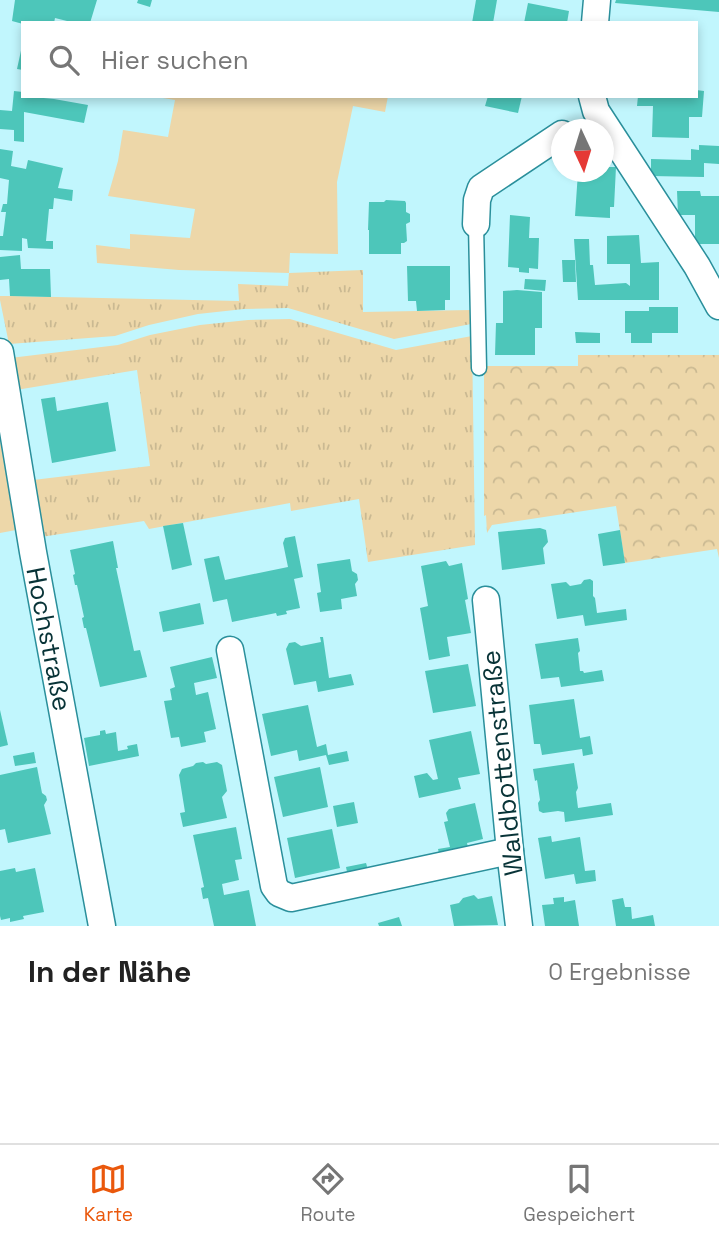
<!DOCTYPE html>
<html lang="de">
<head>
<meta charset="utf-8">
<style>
  body { margin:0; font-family:"Space Grotesk",sans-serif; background:#f2f2f2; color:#222 }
  .compass { position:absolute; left:551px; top:119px; width:63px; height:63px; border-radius:50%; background:#fff; box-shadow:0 4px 10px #0003; rotate:176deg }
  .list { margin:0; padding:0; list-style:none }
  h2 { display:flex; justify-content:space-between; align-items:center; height:91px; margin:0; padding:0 28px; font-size:30px }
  h2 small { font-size:23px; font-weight:400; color:#767676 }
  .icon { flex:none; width:38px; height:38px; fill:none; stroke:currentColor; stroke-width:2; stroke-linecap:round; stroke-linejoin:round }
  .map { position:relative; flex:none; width:719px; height:926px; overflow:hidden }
  .search { position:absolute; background:#fff; box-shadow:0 4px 10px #0003; left:21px; right:21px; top:21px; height:77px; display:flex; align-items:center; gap:18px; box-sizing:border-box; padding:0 24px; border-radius:0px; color:#767676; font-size:26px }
  .sheet { height:217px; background:#fff }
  nav { display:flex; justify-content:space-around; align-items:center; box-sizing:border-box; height:98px; border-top:2px solid #e0e0e0; background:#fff; font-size:19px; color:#767676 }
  nav a { display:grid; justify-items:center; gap:4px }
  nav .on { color:#ea580c }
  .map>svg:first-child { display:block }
  .grass { fill:url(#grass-tufts) }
  .park { fill:url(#park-crowns) }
  .garden { fill:#edd7a9 }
  .building { fill:#4dc6ba }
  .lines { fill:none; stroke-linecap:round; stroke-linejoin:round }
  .service-casing { stroke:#2a8f9b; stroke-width:17 }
  .minor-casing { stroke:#2a8f9b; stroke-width:29 }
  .service { stroke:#fff; stroke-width:14 }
  .minor { stroke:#fff; stroke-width:26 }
  .labels { text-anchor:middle; stroke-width:5; stroke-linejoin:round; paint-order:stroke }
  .street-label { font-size:26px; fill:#083337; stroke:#fff }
</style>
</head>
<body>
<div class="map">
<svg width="719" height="926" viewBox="0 0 719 926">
  <defs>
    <pattern id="grass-tufts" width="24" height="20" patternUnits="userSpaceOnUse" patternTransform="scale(1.75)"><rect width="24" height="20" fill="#edd7a9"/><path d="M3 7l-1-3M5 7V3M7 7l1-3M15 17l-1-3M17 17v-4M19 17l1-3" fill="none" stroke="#cab992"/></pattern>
    <pattern id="park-crowns" width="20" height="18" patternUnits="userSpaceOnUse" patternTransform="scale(1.75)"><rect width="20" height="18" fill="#edd7a9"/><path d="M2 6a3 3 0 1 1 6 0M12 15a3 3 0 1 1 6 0" fill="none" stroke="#cab992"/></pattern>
  </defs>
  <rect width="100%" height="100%" fill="#c1f6fd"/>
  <g class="grass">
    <polygon points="363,270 363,312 471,310 471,324 394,339 288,308 244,309 198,314 149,325 115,336 9,344 0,300 0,296 10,296 239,301 238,284 288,286 289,273"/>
    <polygon points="290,319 396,350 472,336 475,545 368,562 359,499 291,511 290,503 149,529 144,521 41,537 33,480 150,466 137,370 16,390 10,358 118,345 150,335 200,325 248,320"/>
  </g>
  <polygon class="park" points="578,355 719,355 719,558 717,549 625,563 616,506 492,525 487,533 486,515 484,516 484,366 578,366"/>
  <g class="garden">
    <polygon points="151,96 388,96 385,112 353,106 337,182 338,254 290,253 289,273 179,270 97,263 96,245 130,249 130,234 190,238 195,209 108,196 118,161 123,130 168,137 175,100"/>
    <polygon points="0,440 16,530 0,533"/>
  </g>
  <g class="building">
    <polygon points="15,0 97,0 90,23 75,23 55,18 54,23 23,24 12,21"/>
    <polygon points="138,0 152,0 150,7 137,3"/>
    <polygon points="476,0 497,0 493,23 472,23"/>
    <polygon points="616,0 719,0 719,12 615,3"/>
    <polygon points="528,3 569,11 567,23 524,23"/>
    <polygon points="22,46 23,46 23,70 17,69"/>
    <polygon points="696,90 704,91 702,117 689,117 689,138 652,137 653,106 637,106 638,96 696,96"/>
    <polygon points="14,91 23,92 23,96 54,99 88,105 84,123 24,112 24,142 14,141 14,130 0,129 0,110 12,111"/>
    <polygon points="488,96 522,96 518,113 485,106"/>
    <polygon points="699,145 719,146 719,164 704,163 704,177 651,176 651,159 691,160 691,149 699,150"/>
    <polygon points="0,149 13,151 11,166 26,169 28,160 63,168 58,188 73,190 72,201 54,198 53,209 49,209 46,241 53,241 53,249 28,248 27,239 22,238 22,251 0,250 0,236 3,236 6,212 1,212 3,204 7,204 9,180 0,178"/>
    <polygon points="604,167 616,167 614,207 610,207 610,218 575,216 578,172 604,172"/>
    <polygon points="677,191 700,191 701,196 719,196 719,244 695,244 695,215 678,215"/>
    <polygon points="386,200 405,201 406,203 406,212 410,214 410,222 406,224 407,241 404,243 401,243 401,254 369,254 369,230 368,230 369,202 384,202"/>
    <polygon points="510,215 530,217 529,238 539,238 538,269 529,268 529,273 519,272 519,268 508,267"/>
    <polygon points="639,235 641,263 659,262 659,300 578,300 574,239 589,239 590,265 593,265 595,285 626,283 630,286 630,264 607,264 607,236"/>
    <polygon points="20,255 21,269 50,269 51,297 10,296 9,279 0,280 0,257"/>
    <polygon points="562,260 575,260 576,282 563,282"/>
    <polygon points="407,266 450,266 450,300 445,300 445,310 417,311 416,301 408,301"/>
    <polygon points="525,279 546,280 545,291 524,289"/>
    <polygon points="517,290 542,292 542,328 535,328 535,355 495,355 496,323 503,323 503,291"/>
    <polygon points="649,307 678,307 678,333 652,333 652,343 631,343 631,333 625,333 625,311 649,311"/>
    <polygon points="575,332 600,333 600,343 576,343"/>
    <polygon points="55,397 57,411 108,402 116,451 52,463 41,399"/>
    <polygon points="183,523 192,565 172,570 163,526"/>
    <polygon points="540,528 546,530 548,542 543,548 545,564 502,570 498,532"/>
    <polygon points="620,530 625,563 603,566 598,534"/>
    <polygon points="295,536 303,577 294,579 300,608 286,611 287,614 277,616 276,613 232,622 227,599 213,602 204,559 219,556 225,580 288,567 283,543 285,538"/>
    <polygon points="113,541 118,568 116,568 134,651 140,650 147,677 100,687 86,628 84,628 82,618 84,617 77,585 75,585 73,575 75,574 70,550"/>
    <polygon points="350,559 352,571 357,574 358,580 355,584 357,596 341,599 342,609 320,612 317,593 321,592 317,564"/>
    <polygon points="446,561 449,566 462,563 468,599 465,600 471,633 447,637 450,656 429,660 420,608 428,606 421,566"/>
    <polygon points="590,579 593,581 593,596 595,598 597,613 626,609 627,620 585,626 583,615 557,619 551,584 566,582 570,586 581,584 584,580"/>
    <polygon points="200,603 204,624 163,632 159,612"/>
    <polygon points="320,637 323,637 329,678 351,674 354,685 318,692 316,681 294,685 286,649 289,643 295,642 301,646 321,642"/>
    <polygon points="578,638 580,651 578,653 580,671 583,671 584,673 602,670 604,681 561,687 559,677 541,679 535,644"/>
    <polygon points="212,657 217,678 194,683 196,695 208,692 216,729 204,732 206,742 181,747 179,737 171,738 164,701 172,700 170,689 175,687 170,667"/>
    <polygon points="468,664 476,706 433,713 425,671"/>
    <polygon points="574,699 580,738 590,736 593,754 583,756 582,749 542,755 540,744 534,744 529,705"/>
    <polygon points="308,705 317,747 326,744 328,755 347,751 349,761 329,765 326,755 299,761 297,750 271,756 262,714"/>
    <polygon points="0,710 8,745 0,747"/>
    <polygon points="105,730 106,734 116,732 118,751 128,749 127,746 137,744 139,756 89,766 84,738 100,735 100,731"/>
    <polygon points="471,731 480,774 458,778 461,789 419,798 414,776 427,773 433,780 438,779 429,740"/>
    <polygon points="34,752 36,763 15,766 13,756"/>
    <polygon points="203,762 206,764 217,762 222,765 227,791 222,797 227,818 183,827 180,813 185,812 179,775 182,769 193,766 196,763"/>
    <polygon points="574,763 578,788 576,792 578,808 611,803 613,815 565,822 564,812 558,811 543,813 539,811 538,803 540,800 537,780 535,781 533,769"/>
    <polygon points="37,767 42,793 46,796 47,800 44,805 51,834 8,843 5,829 0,830 0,775"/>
    <polygon points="320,767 328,807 283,817 274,777"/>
    <polygon points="354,802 358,823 337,827 333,806"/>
    <polygon points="475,803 483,839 467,843 469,852 440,858 438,849 450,847 444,822 448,821 446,813 449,809"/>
    <polygon points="236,827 242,859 235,860 239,880 222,884 224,895 249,890 256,926 214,926 208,898 203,899 201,888 204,887 193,835"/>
    <polygon points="332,829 340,868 295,878 287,838"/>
    <polygon points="551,836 552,842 580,837 585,871 595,870 596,881 576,884 574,874 545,879 538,838"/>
    <polygon points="366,863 369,873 348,877 346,867"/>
    <polygon points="15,868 16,872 35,868 44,912 23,916 24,919 10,922 10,918 1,920 0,916 0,871"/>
    <polygon points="474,895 478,899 492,896 498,925 454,926 450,905 459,903 463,898"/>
    <polygon points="564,897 564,902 575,900 579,926 545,926 542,905 554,904 553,898"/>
    <polygon points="623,898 625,907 631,907 632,919 653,915 655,926 616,926 612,900"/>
    <polygon points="399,917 402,926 379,926 378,923"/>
  </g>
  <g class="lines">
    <g class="service-casing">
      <polyline id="service" points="476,224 479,368"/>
    </g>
    <g class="minor-casing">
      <g id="minor">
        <polyline points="595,23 597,0"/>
        <polyline points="592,96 596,111 697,266 719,306"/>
        <polyline points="476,224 477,200 481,188 562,134"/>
        <polyline points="0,352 33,552 102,926"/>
        <polyline points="486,600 510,851 519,926"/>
        <polyline points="230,650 274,886 279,893 291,898 510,851"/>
      </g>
    </g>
    <use href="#service" class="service"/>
    <use href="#minor" class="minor"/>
  </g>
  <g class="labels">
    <g class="street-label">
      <text transform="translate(49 639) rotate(79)" y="9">Hochstraße</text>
      <text transform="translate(502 763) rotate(-96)" y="9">Waldbottenstraße</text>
    </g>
  </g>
</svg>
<svg class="compass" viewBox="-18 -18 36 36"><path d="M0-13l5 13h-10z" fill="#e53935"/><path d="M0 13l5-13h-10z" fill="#767676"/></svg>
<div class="search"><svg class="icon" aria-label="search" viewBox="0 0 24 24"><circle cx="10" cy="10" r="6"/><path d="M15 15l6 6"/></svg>Hier suchen</div>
</div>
<section class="sheet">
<h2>In der Nähe<small>0 Ergebnisse</small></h2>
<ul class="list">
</ul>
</section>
<nav>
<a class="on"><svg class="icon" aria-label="map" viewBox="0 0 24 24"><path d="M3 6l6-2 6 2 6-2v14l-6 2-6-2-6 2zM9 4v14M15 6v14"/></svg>Karte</a>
<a><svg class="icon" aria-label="directions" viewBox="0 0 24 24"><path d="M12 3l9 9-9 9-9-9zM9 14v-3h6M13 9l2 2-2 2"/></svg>Route</a>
<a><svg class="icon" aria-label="saved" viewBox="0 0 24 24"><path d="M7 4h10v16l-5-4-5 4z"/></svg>Gespeichert</a>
</nav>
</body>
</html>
